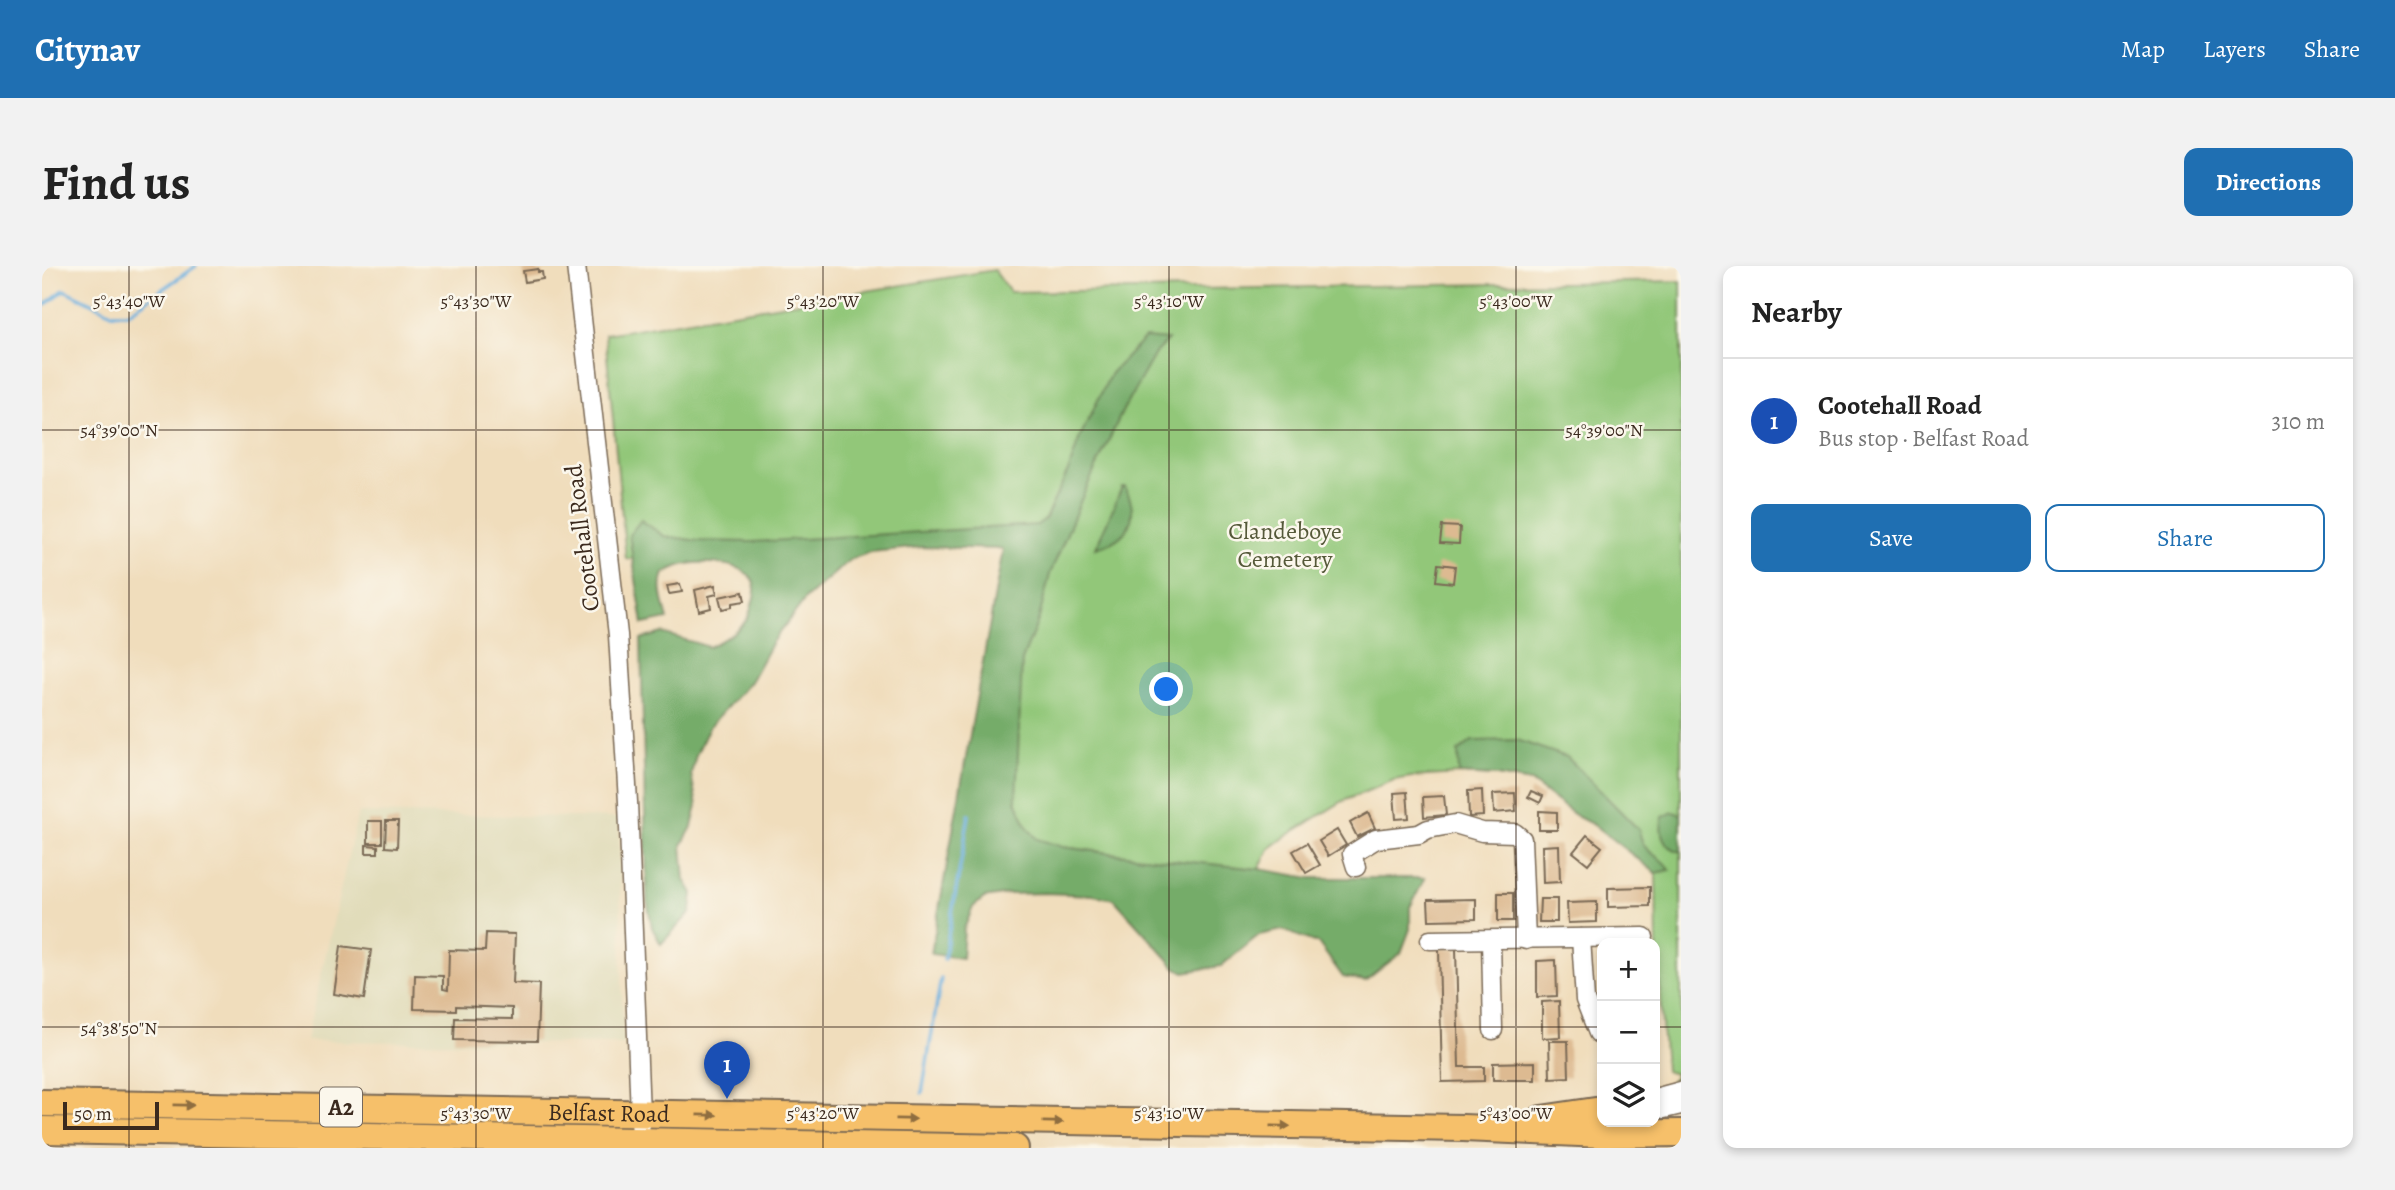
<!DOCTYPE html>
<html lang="en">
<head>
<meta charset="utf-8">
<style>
  body { margin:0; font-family:Alegreya,serif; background:#f2f2f2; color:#222 }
  .controls { position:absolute; right:21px; bottom:21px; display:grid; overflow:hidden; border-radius:14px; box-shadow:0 4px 10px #0003 }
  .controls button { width:63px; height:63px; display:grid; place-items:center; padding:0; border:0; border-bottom:2px solid #e0e0e0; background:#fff; color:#222; font:35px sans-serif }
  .scale { position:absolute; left:21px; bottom:18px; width:96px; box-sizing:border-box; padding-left:7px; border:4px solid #3b2a1e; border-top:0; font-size:19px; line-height:24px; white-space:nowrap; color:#3b2a1e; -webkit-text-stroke:5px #fbf7ec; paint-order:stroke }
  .you { position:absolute; left:1125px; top:424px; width:24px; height:24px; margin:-18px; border:5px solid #fff; border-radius:50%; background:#1a73e8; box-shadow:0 0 0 10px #1a73e833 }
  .badge { display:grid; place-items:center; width:46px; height:46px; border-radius:50%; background:#1f6fb2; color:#fff; font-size:23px; font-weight:700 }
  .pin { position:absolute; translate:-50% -58px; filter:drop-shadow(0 2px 4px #0008) }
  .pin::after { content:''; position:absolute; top:37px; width:24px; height:21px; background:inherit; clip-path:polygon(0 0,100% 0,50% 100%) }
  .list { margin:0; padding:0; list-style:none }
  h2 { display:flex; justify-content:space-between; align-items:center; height:91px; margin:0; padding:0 28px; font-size:30px }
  h2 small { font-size:23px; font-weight:400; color:#767676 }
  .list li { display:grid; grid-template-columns:46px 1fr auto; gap:21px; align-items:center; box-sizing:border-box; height:126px; padding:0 28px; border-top:2px solid #e0e0e0 }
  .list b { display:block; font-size:26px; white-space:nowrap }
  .list p { margin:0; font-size:23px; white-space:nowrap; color:#767676 }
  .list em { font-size:23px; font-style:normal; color:#767676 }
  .actions { display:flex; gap:14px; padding:21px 28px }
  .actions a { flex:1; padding:16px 0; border:2px solid #1f6fb2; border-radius:14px; text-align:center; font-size:24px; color:#1f6fb2 }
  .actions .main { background:#1f6fb2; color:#fff }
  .icon { flex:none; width:38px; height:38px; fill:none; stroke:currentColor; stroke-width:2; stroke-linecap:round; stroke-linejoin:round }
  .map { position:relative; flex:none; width:1639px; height:882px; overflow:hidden; border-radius:14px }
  header { display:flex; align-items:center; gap:42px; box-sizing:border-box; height:98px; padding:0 35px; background:#1f6fb2; color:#fff }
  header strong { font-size:33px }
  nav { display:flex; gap:38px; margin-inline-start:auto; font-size:24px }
  .intro { display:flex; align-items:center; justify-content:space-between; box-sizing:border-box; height:168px; padding:0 42px }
  h1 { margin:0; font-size:49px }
  .button { padding:18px 32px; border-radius:14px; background:#1f6fb2; color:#fff; font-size:24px; font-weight:700 }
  main { display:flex; gap:42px; padding:0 42px }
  aside { flex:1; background:#fff; border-radius:14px; box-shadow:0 4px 10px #0003 }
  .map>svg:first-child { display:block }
  .built { fill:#e1dcba }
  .green { fill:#92c779; stroke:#66784c; stroke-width:2 }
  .forest { fill:#75ac69; stroke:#586b44; stroke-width:2 }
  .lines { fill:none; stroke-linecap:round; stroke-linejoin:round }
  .stream { stroke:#66addd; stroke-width:3.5 }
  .building { fill:#ddba91 }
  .minor-casing { stroke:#7a6955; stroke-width:21 }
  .highway-casing { stroke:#7a6955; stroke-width:30 }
  .minor { stroke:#fff; stroke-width:18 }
  .highway { stroke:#f6c06b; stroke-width:26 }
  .oneway { fill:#8f6e41 }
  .ticks { fill:none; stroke:#3b2a1e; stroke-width:2; stroke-opacity:0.45 }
  .labels { text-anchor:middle; stroke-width:5; stroke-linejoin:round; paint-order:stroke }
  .shield { fill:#fbf7ec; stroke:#75685c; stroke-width:2 }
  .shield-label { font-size:23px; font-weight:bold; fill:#3b2a1e }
  .park-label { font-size:24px; fill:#555939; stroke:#fbf7ec }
  .street-label { font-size:24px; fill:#3b2a1e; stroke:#fbf7ec }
  .ticks-label { font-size:18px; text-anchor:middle; fill:#3b2a1e; stroke:#fbf7ec; stroke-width:5; stroke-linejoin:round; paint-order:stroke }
</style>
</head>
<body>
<header>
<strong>Citynav</strong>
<nav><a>Map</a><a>Layers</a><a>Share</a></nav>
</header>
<div class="intro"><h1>Find us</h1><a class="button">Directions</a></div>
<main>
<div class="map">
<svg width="1639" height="882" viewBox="0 0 1639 882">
  <rect width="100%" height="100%" fill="#fbf7ec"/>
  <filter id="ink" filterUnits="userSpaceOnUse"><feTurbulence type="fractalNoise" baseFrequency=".0143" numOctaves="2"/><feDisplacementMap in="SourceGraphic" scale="14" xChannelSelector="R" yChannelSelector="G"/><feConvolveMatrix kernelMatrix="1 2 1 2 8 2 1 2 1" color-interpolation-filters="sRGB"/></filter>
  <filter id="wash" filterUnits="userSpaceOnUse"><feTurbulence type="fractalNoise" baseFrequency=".00686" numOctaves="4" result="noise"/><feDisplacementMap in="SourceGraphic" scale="28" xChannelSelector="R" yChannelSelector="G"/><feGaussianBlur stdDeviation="1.57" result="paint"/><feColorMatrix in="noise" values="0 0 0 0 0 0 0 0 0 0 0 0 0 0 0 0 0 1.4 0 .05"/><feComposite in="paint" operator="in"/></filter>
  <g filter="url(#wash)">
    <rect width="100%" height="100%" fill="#f0ddbc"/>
    <polygon class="built" points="316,547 577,552 581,778 264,775"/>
    <polygon class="green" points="952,4 968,26 1639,15 1639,811 1629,815 1634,808 1623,805 1615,681 1614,607 1552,559 1536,551 1489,516 1455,510 1417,508 1369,511 1352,514 1301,535 1243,571 1227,583 1217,603 1140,596 1021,581 953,564 983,270 584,293 563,68"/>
    <g class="forest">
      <path d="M1103 72 1126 74 1114 86 1081 144 1041 229 1008 308 997 352 980 394 974 534 984 559 995 573 1021 581 1073 588 1217 603 1269 612H1383L1368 641V663L1359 687 1323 715 1301 711 1277 678 1241 664 1217 669 1179 700 1142 706 1133 701 1072 633 1051 629 1003 627 966 628 942 632 931 641 922 663 920 692 889 688 961 283 880 281 829 286 809 293 765 331 730 376 708 416 667 461 654 489 649 508 655 540 650 561 640 579 643 614 651 627 649 646 619 678 610 662 605 634 599 373 620 367 667 381C680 374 693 367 703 356 708 350 710 339 712 331 722 295 659 293 637 300 632 302 627 304 622 307 616 321 622 338 626 353L601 358 587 269 599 254 622 270 657 275 710 276 995 259 1003 253 1027 203 1038 171 1069 107Z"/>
      <path d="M1080 221H1083C1099 252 1087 273 1054 282Z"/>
      <path d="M1475 474 1525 491 1597 564C1602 592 1616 585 1628 604L1614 607 1552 559 1536 551 1489 516 1455 510 1417 508 1416 486 1430 475Z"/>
      <path d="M1631 546 1639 548V586C1622 581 1616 568 1621 551Z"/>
    </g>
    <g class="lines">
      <g class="stream">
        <polyline points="0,41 22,24 70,47 86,47 154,0"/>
        <polyline points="902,693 927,549"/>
        <polyline points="880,827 899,712"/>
      </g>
    </g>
    <g id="blocks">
      <g class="building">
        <polygon points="496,3 496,6 500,6 501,13 483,16 481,5"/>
        <polygon points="1400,260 1418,261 1417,278 1398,277"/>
        <polygon points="1396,298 1413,300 1411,317 1394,315"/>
        <polygon points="638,318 640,326 627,328 625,320"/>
        <polygon points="673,319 675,328 667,330 669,342 657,345 653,324"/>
        <polygon points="701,326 703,335 690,337 690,341 680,343 677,331"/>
        <polygon points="1440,524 1441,550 1427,551 1426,525"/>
        <polygon points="1489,525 1501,530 1498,537 1486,531"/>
        <polygon points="1365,526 1367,552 1354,553 1352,527"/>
        <polygon points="1473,527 1474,545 1452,547 1451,528"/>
        <polygon points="1402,530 1404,549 1382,551 1381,531"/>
        <polygon points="1497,545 1515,546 1515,564 1497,564"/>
        <polygon points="1326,547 1333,562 1315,571 1308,557"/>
        <rect x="326" y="555" width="14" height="22"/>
        <polygon points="344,555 356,555 355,582 343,581"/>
        <polygon points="1295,564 1304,579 1286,590 1277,575"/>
        <polygon points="1545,569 1560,581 1546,598 1531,586"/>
        <polygon points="1265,577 1278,599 1264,607 1251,585"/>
        <polygon points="324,579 336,580 336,587 324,587"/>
        <polygon points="1517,579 1518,616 1501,617 1500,580"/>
        <polygon points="1608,621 1608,640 1566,641 1566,622"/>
        <rect x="1456" y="627" width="15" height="28"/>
        <polygon points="1434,633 1434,653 1387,654 1386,634"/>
        <polygon points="1498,633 1515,633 1515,656 1497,656"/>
        <polygon points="1555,636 1555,656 1526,657 1525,637"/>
        <polygon points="444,667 473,668 471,717 497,718 495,775 412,774 413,752 470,753 470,742 414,740 414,744 372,743 373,709 401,710 401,723 406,724 407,684 443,685"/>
        <polygon points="299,680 329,684 322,733 292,728"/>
        <polygon points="1414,682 1417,801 1442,801 1442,815 1400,816 1397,683"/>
        <polygon points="1514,694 1515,730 1495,731 1495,695"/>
        <polygon points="1517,735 1518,771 1500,772 1500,736"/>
        <polygon points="1507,775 1526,775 1527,811 1508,812"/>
        <polygon points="1493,796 1493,814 1451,814 1451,797"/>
      </g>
    </g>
  </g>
  <g filter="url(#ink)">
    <use href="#blocks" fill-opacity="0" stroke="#7a6955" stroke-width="2"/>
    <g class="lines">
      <g class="minor-casing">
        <g id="minor">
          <polyline points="534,0 576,369 586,536 599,875"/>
          <polyline points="1314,601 1310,588 1334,573 1377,568 1386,563 1413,558 1440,566 1473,567 1480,573 1484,674"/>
          <polyline points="1539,672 1543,734 1556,767 1560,770"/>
          <polyline points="1388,674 1602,671"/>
          <polyline points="1449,674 1451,764"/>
          <polyline points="1613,832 1639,825"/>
          <polyline points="1613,841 1622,843 1639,839"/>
        </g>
      </g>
      <g class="highway-casing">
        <g id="highway">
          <path id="s1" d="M0 837 1421 862 1560 868 1639 867"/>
          <polyline points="1499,853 1560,844"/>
          <polyline points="0,864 973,882"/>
        </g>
      </g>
      <use href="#minor" class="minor"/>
      <use href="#highway" class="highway"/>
    </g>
    <defs><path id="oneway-solid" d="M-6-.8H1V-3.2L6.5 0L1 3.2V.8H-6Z" transform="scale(1.75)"/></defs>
    <g class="oneway">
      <use href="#oneway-solid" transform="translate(142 839) rotate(1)"/>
      <use href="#oneway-solid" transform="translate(665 849) rotate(1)"/>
      <use href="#oneway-solid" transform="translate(864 853) rotate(1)"/>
      <use href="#oneway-solid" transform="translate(1011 856) rotate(1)"/>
      <use href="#oneway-solid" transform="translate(1238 860) rotate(1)"/>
    </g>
  </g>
  <path class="ticks" d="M87 0V882M434 0V882M781 0V882M1127 0V882M1474 0V882M0 164H1639M0 761H1560M1613 761H1639"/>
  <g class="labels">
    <rect class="shield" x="278" y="821.5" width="42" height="39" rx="5"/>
    <g class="shield-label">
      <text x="299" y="849">A2</text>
    </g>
    <g class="park-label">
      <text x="1243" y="273">Clandeboye<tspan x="1243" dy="28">Cemetery</tspan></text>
    </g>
    <g class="street-label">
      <text transform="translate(540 272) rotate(-97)" y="8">Cootehall Road</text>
      <text dy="8" stroke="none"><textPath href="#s1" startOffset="567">Belfast Road</textPath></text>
    </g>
  </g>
  <g class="ticks-label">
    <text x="87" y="41">5°43'40"W</text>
    <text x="434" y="41">5°43'30"W</text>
    <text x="781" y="41">5°43'20"W</text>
    <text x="1127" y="41">5°43'10"W</text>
    <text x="1474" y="41">5°43'00"W</text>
    <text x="77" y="170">54°39'00"N</text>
    <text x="1562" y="170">54°39'00"N</text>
    <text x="77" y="768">54°38'50"N</text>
    <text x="434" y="853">5°43'30"W</text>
    <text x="781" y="853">5°43'20"W</text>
    <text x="1127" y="853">5°43'10"W</text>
    <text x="1474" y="853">5°43'00"W</text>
  </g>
</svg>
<div class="controls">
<button>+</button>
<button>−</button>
<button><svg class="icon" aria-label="layers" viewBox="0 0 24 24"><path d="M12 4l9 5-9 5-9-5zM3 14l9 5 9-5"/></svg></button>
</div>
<div class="scale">50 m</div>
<div class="you"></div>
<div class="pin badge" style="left:685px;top:833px;background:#1a4fb4">1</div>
</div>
<aside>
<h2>Nearby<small></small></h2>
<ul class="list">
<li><span class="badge" style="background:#1a4fb4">1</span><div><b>Cootehall Road</b><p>Bus stop · Belfast Road</p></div><em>310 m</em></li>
</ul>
<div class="actions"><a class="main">Save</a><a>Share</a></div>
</aside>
</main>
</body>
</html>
